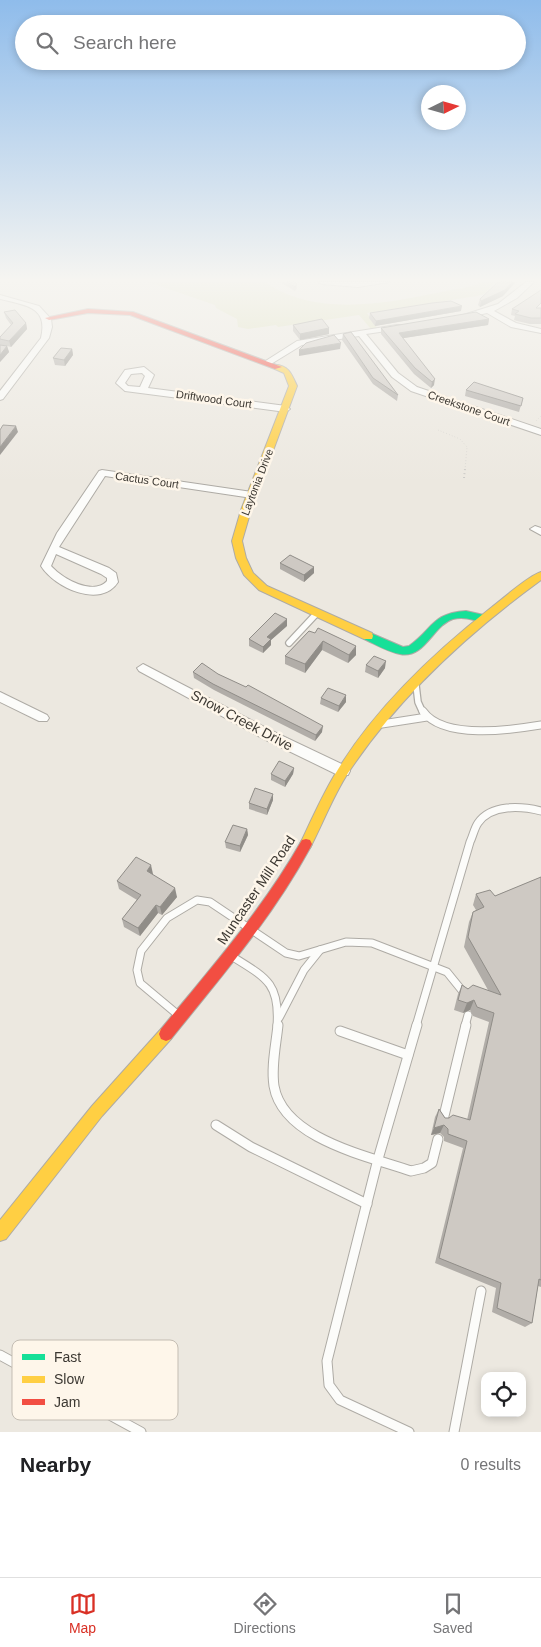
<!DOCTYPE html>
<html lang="en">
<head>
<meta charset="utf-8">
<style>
  body { margin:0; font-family:Helvetica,sans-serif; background:#f6f6f6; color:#202124 }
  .controls { position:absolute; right:15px; bottom:15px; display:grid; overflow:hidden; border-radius:10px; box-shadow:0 2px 8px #0003 }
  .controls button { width:45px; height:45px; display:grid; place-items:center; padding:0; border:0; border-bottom:1px solid #e0e0e0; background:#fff; color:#202124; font:25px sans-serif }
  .compass { position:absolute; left:421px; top:85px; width:45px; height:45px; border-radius:50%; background:#fff; box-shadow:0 2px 8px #0003; rotate:85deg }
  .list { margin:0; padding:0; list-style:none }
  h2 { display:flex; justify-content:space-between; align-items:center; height:65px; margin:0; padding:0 20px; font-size:21px }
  h2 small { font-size:16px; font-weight:400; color:#757577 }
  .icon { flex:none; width:28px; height:28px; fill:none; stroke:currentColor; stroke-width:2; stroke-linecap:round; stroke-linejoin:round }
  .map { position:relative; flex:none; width:541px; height:1432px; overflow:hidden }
  .search { position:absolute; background:#fff; box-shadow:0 2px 8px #0003; left:15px; right:15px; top:15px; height:55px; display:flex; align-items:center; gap:12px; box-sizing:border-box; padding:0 18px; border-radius:28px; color:#757577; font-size:19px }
  .sheet { height:145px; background:#fff }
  nav { display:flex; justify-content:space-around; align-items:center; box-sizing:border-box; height:70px; border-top:1px solid #e0e0e0; background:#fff; font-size:14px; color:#757577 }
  nav a { display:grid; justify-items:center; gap:2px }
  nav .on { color:#d93025 }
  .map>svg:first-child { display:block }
  .green { fill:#dde0bb }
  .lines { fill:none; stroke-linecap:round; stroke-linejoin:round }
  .lane-far2-casing { stroke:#aeaba5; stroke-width:8 }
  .lane-far1-casing { stroke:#aeaba5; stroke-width:9 }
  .lane-casing { stroke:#aeaba5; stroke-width:11 }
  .street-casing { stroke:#aeaba5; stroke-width:2 }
  .fast-casing { stroke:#aeaba5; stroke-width:2 }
  .slow-casing { stroke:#aeaba5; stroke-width:2 }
  .jam-casing { stroke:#aeaba5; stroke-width:2 }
  .path-far1 { stroke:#cbc9c6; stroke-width:1; stroke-dasharray:0.5 2.5; stroke-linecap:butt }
  .path { stroke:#cbc9c6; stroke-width:2; stroke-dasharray:1 3; stroke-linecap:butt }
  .lane-far2 { stroke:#fcfcfa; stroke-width:5.5 }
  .lane-far1 { stroke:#fcfcfa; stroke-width:7 }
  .lane { stroke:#fcfcfa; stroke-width:9 }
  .street { fill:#fcfcfa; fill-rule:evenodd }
  .fast { fill:#16e098; fill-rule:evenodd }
  .slow { fill:#ffcf43; fill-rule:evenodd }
  .jam { fill:#f24e42; fill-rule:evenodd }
  .wall { fill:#b1ada8 }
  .shaded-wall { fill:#908d88 }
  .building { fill:#cec9c3; stroke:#908d88 }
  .labels { text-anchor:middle; stroke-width:5; stroke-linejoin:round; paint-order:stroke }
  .far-street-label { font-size:11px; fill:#3c3832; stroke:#fef6ea }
  .street-label { font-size:14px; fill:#3c3832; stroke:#fef6ea }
  .key { fill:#fef6ea; stroke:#c4bdb3; stroke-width:1 }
  .key-label { font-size:14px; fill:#3c3832 }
</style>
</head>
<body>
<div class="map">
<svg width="541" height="1432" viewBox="0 0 541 1432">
  <rect width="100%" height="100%" fill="#ece8e0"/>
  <path class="green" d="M148 282H265C315 317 384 304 441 292 453 289 471 288 482 282H495L484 294 477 296 367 313 377 328 371 329 359 315 278 327 276 325 248 329 238 327 237 319 216 308 215 305Z"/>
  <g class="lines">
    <g class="lane-far2-casing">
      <g id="lane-far2">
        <polyline points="289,643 317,613"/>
        <polyline points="416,685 418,702 423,713"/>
      </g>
    </g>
    <g class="lane-far1-casing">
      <g id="lane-far1">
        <path d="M423 711C443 740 511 730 541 725"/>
        <polyline points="382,724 427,717"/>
        <path d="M233 957C267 978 280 984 277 1026"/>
        <polyline points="177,1014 140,983 137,970 141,951 167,918 197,900 210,902 286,953 299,956 346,942 372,943 447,972 464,993"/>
        <polyline points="279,1018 304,970 320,950"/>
        <path d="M416 1026 470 842C473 836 474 829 478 823 491 804 521 806 541 811"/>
        <polyline points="465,1026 468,1015"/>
      </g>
    </g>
    <g class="lane-casing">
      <g id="lane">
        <path d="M278 1025C276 1045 271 1066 274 1086 283 1139 368 1156 411 1171L424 1168 432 1163 438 1139"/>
        <polyline points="340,1031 408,1055"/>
        <polyline points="443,1120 466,1025"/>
        <polyline points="216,1125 251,1147 367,1204"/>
        <polyline points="0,1355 141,1432"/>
        <polyline points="409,1432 340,1400 329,1385 327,1361 378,1159 417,1025"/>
        <polyline points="454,1432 481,1291"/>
      </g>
    </g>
    <g class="street-casing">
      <g id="street">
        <polygon points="318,282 389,282 358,287 322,284"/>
        <polygon points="526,282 534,282 517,298 494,311 516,323 541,329 541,333 511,327 487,313 464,318 460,316 498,304"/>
        <path d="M0 295 39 306 51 319 52 327 49 338 3 399 0 400V391L41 338C49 306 24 305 0 299Z"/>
        <polygon points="397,325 400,325 400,329 366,334 398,373 417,387 541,429 541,435 411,391 392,377 359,336 302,345 271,364 264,362 297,341"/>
        <path d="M144 367 154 375 148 388 286 406 290 409 286 412 125 391 116 383 125 370ZM142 373 145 376 140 387 128 386 125 383 131 374Z"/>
        <path d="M102 470 252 492 257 495 252 498 105 476 59 547 109 568 116 573 118 582C101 609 55 588 41 566L57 533 99 471ZM56 554 101 574 107 578V581C93 596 63 579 51 566Z"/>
        <polygon points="535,526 541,528 541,535 530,529"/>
        <polygon points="143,664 270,730 348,767 350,771 348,775 338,775 262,738 139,671 137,668"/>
        <polygon points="0,692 47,715 49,718 47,721 39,721 0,702"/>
      </g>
    </g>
    <g class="fast-casing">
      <path id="fast" d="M466 611 488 616 489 619 484 623C474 620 464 616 453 619 433 625 425 659 400 654 388 652 375 644 364 639L363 636 368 632 403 647 409 646C433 629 432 613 466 611Z"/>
    </g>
    <g class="slow-casing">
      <g id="slow">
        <path d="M275 365C289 365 292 375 297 386L251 510 242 541 246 558 253 573 267 586 372 633 373 636 372 639H364L259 590 244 575 236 558 232 541 241 510 289 386 284 373 275 369Z"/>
        <path d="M541 572V580C467 634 399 696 348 773 333 796 323 823 310 848L306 849 302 848 300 844C311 821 321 798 334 776 373 710 432 654 492 607 504 598 528 576 541 572Z"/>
        <polygon points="166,1027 171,1029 173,1034 171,1039 102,1116 6,1239 0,1241 0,1220 92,1106 161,1029"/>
      </g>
    </g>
    <g class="jam-casing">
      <g id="jam">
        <polygon points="88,309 133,312 282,367 275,369 130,315 88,313 49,320 45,318"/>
        <path d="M306 839 310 840 312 844 310 848C272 918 221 977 171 1039L166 1041 161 1039 159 1034 161 1029C211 968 263 909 302 840Z"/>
      </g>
    </g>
    <g class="path-far1">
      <polyline points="536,421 541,416"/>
      <polyline points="438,430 460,439 467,447 465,470"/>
    </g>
    <polyline class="path" points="464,478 465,469"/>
    <use href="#lane-far2" class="lane-far2"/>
    <use href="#lane-far1" class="lane-far1"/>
    <use href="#lane" class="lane"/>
    <use href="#street" class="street"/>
    <use href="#fast" class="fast"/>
    <use href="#slow" class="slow"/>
    <use href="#jam" class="jam"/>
  </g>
  <g class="wall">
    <polygon points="280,282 295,282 297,288 295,291"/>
    <polygon points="503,296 480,307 478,305 480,299"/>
    <polygon points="541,308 541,324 530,324 517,321 514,320 515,316 511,315 512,309"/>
    <polygon points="461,311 375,326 369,318 370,313"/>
    <polygon points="4,312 26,323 27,329 11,347 7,346 9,352 0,362 0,337 11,325 6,318"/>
    <polygon points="489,319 488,325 403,338 434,385 431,388 414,374 381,334 381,328"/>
    <polygon points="293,325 329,334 300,340 293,331"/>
    <polygon points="343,334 398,395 397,401 373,384 342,340"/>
    <polygon points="72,349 73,355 65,366 55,365 53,358"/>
    <polygon points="466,390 523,398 519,412 465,396"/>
    <polygon points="280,563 314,573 304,582 280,569"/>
    <polygon points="287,626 271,640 271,645 263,653 249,646 249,639"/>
    <polygon points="309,631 356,655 348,663 322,650 305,673 285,664 285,656"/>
    <polygon points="366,665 385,668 378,678 365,672"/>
    <polygon points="193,672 218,674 322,732 315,741 214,690 194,678"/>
    <polygon points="321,698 346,702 338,712 320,704"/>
    <polygon points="294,768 293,774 285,787 271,780 271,774"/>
    <polygon points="273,800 267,815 249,809 249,803"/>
    <polygon points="247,829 248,835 240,852 226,848 225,842"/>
    <polygon points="152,874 177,897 162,915 158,913 140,936 124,927 122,919 137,900 119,889 117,881"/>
    <polygon points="541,877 541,1287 538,1286 532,1323 525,1327 492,1312 496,1288 435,1263 463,1148 444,1141 444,1137 440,1133 431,1135 435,1117 439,1109 445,1118 467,1120 489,1022 473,1016 470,1010 463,1013 454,1010 458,994 462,985 468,989 488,990 464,947 469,922 473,912 476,910 473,905 476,894 495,896"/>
  </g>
  <g class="shaded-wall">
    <polygon points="512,282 516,282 503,296 480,307 481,301"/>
    <polygon points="462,306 461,311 375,326 376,321"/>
    <polygon points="489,319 488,325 398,339 399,333"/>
    <polygon points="26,323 27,329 11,347 9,341"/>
    <polygon points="329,328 329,334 300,340 300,334"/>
    <polygon points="341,343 340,349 299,356 299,350"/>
    <polygon points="7,346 9,352 0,362 0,355"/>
    <polygon points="72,349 73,355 65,366 64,360"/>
    <polygon points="435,379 434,385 431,388 432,382"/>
    <polygon points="16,426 18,432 0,455 0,447"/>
    <polygon points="314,567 314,573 304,582 304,575"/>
    <polygon points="287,619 287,626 271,640 271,645 263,653 263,647 267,637"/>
    <polygon points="323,641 322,650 305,673 305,664"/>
    <polygon points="356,646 356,655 348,663 349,655"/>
    <polygon points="386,661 385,668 378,678 378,671"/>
    <polygon points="346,695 346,702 338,712 339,706"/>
    <polygon points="323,726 322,732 315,741 316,735"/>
    <polygon points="294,768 293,774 285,787 285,781"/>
    <polygon points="273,794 273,800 267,815 267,809"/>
    <polygon points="247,829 248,835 240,852 240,846"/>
    <polygon points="151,865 153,874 149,879 147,871"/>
    <polygon points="175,888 177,897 162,915 160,907"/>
    <polygon points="156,905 158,913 140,936 138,928"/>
    <polygon points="474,1000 470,1010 463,1013 467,1003"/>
    <polygon points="444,1125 440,1133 431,1135 434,1128"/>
  </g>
  <g class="building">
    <polygon points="287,282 295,282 297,284 295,287"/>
    <polygon points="498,282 512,282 505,290 481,301 480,299"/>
    <polygon points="541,290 541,303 536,308 541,308 541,318 531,318 515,314 519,311 512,309"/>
    <polygon points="451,301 462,306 376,321 370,313 432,303"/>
    <polygon points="15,310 26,323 9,341 0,339 0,337 13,323 4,312"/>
    <polygon points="476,312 489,319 399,333 435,379 432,382 415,368 381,328"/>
    <polygon points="322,319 329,328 300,334 293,325"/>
    <polygon points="351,332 398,395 373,378 343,334"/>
    <polygon points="334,335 341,343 299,350 306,343"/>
    <polygon points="0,345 7,346 0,355"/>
    <polygon points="61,348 72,349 64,360 53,358"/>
    <polygon points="474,382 523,398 521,406 466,390"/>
    <polygon points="3,425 16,426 0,447 0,430"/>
    <polygon points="290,555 314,567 304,575 280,563"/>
    <polygon points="275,613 287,619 267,637 271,639 263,647 249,639"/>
    <polygon points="318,628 356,646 349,655 323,641 305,664 285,656 309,631 315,633"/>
    <polygon points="374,656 386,661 378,671 366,665"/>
    <polygon points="202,663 218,674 246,687 248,685 323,726 316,735 213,684 193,672"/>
    <polygon points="328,688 346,695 339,706 321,698"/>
    <polygon points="279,761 294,768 285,781 271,774"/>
    <polygon points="255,788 273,794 267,809 249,803"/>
    <polygon points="233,825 247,829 240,846 225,842"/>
    <polygon points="136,857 151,865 147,871 175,888 160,907 156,905 138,928 122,919 141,895 117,881"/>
    <polygon points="541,877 541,1280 539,1279 532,1323 497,1308 501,1283 439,1258 467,1141 448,1134 448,1129 444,1125 434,1128 439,1109 445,1118 449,1118 453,1115 470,1120 494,1013 477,1007 474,1000 467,1003 458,1000 462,985 468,989 473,985 501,995 468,937 473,912 484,907 476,894 490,890 495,896"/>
  </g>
  <linearGradient id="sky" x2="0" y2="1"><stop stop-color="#8fbceb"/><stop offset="0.58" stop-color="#f6f5f1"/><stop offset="1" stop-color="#f6f5f1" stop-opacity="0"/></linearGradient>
  <rect width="541" height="483" fill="url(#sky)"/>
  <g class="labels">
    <g class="far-street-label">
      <text transform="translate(214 399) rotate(8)" y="4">Driftwood Court</text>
      <text transform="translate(469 408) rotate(19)" y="4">Creekstone Court</text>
      <text transform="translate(147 480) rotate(8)" y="4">Cactus Court</text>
      <text transform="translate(257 482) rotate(-69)" y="4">Laytonia Drive</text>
    </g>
    <g class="street-label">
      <text transform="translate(242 720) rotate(28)" y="5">Snow Creek Drive</text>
      <text transform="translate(256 890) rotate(-56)" y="5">Muncaster Mill Road</text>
    </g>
  </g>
  <rect x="12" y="1340" width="166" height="80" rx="8" class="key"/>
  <rect x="22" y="1354" width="23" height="6" fill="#16e098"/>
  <rect x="22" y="1376" width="23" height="7" fill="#ffcf43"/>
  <rect x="22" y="1399" width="23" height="6" fill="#f24e42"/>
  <g class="key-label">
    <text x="54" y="1362">Fast</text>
    <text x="54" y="1384">Slow</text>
    <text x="54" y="1407">Jam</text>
  </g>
</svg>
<div class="controls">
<button><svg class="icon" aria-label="locate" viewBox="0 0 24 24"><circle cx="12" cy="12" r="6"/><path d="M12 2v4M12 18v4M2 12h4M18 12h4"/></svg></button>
</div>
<svg class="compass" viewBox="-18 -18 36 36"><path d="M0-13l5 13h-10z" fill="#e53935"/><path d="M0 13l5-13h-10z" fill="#757577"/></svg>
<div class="search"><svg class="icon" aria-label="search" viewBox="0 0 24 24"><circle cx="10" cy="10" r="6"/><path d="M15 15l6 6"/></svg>Search here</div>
</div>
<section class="sheet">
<h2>Nearby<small>0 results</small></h2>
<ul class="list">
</ul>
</section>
<nav>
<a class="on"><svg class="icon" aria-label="map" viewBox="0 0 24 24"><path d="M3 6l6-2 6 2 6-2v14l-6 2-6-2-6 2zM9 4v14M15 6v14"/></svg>Map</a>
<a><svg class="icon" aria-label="directions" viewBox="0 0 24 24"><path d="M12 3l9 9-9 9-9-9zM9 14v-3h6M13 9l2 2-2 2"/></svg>Directions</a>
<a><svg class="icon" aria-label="saved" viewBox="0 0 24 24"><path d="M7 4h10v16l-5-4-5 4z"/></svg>Saved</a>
</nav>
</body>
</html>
